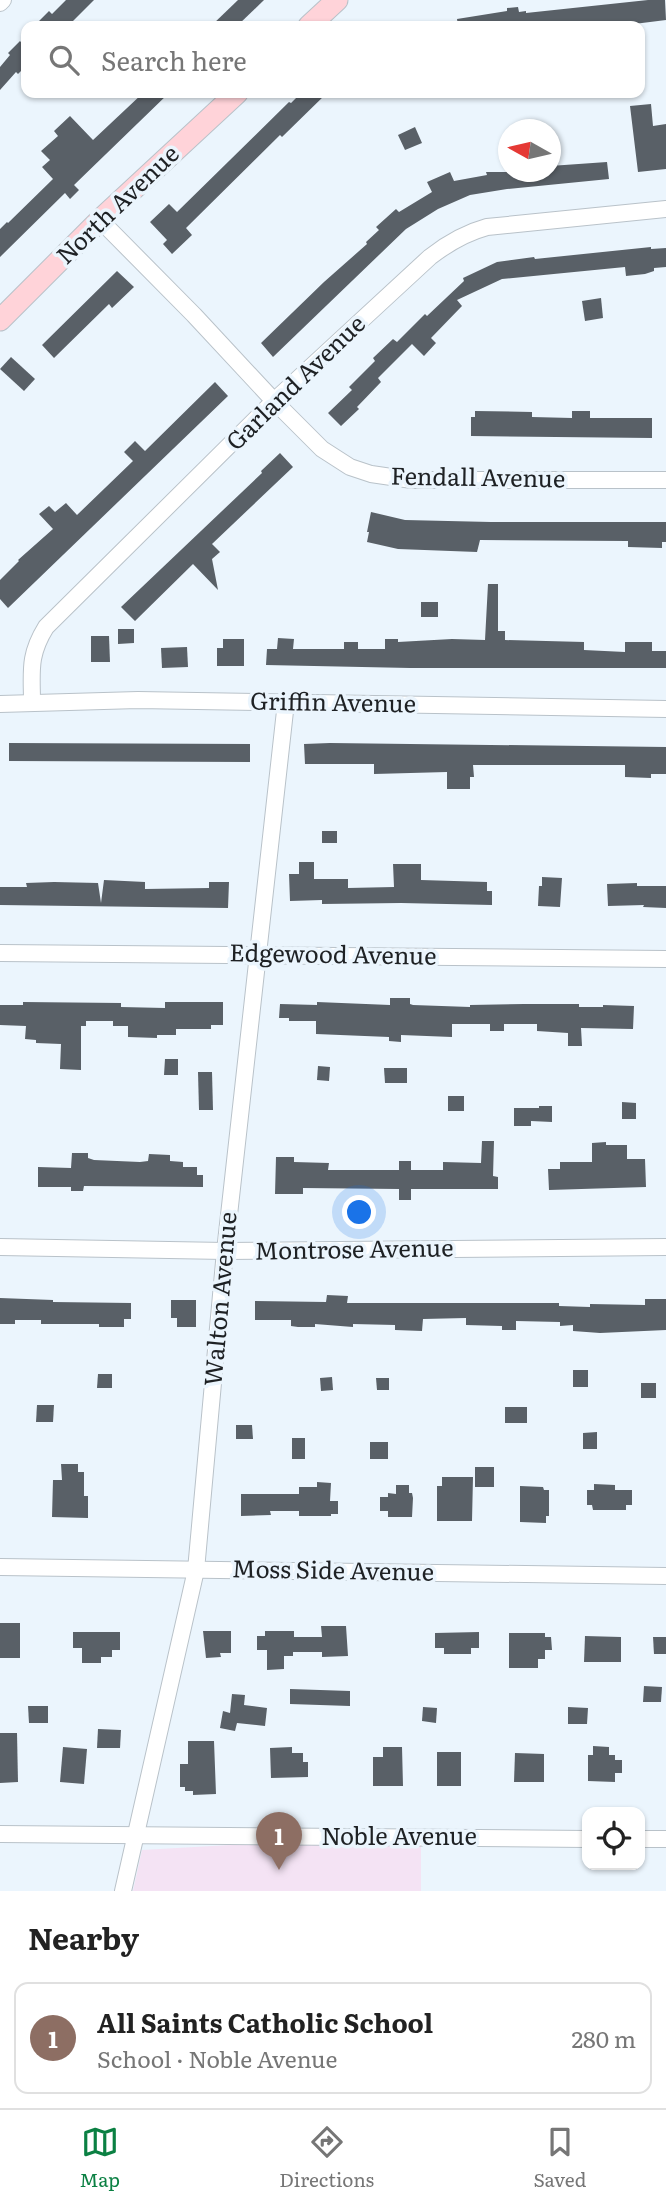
<!DOCTYPE html>
<html lang="en">
<head>
<meta charset="utf-8">
<style>
  body { margin:0; font-family:Literata,serif; background:#f2f2f2; color:#222 }
  .controls { position:absolute; right:21px; bottom:21px; display:grid; overflow:hidden; border-radius:14px; box-shadow:0 2px 5px #0004 }
  .controls button { width:63px; height:63px; display:grid; place-items:center; padding:0; border:0; border-bottom:2px solid #e0e0e0; background:#fff; color:#222; font:35px sans-serif }
  .compass { position:absolute; left:498px; top:119px; width:63px; height:63px; border-radius:50%; background:#fff; box-shadow:0 2px 5px #0004; rotate:278deg }
  .you { position:absolute; left:360px; top:1213px; width:24px; height:24px; margin:-18px; border:5px solid #fff; border-radius:50%; background:#1a73e8; box-shadow:0 0 0 10px #1a73e833 }
  .badge { display:grid; place-items:center; width:46px; height:46px; border-radius:50%; background:#0b8043; color:#fff; font-size:23px; font-weight:700 }
  .pin { position:absolute; translate:-50% -58px; filter:drop-shadow(0 2px 4px #0008) }
  .pin::after { content:''; position:absolute; top:37px; width:24px; height:21px; background:inherit; clip-path:polygon(0 0,100% 0,50% 100%) }
  .list { margin:0; padding:0; list-style:none }
  h2 { display:flex; justify-content:space-between; align-items:center; height:91px; margin:0; padding:0 28px; font-size:30px }
  h2 small { font-size:23px; font-weight:400; color:#767676 }
  .list li { display:grid; grid-template-columns:46px 1fr auto; gap:21px; align-items:center; box-sizing:border-box; height:112px; margin:0 14px 14px; padding:0 14px; border:2px solid #e0e0e0; border-radius:14px }
  .list b { display:block; font-size:26px; white-space:nowrap }
  .list p { margin:0; font-size:23px; white-space:nowrap; color:#767676 }
  .list em { font-size:23px; font-style:normal; color:#767676 }
  .icon { flex:none; width:38px; height:38px; fill:none; stroke:currentColor; stroke-width:2; stroke-linecap:round; stroke-linejoin:round }
  .map { position:relative; flex:none; width:666px; height:1891px; overflow:hidden }
  .search { position:absolute; background:#fff; box-shadow:0 2px 5px #0004; left:21px; right:21px; top:21px; height:77px; display:flex; align-items:center; gap:18px; box-sizing:border-box; padding:0 24px; border-radius:14px; color:#767676; font-size:26px }
  .sheet { height:217px; background:#fff }
  nav { display:flex; justify-content:space-around; align-items:center; box-sizing:border-box; height:98px; border-top:2px solid #e0e0e0; background:#fff; font-size:19px; color:#767676 }
  nav a { display:grid; justify-items:center; gap:4px }
  nav .on { color:#0b8043 }
  .map>svg:first-child { display:block }
  .education { fill:#f4e3f4 }
  .building { fill:#596067 }
  .lines { fill:none; stroke-linecap:round; stroke-linejoin:round }
  .street-casing { stroke:#b9c2c9; stroke-width:18 }
  .secondary-casing { stroke:#b9c2c9; stroke-width:23 }
  .street { stroke:#fff; stroke-width:16 }
  .secondary { stroke:#ffd3d9; stroke-width:21 }
  .labels { text-anchor:middle; stroke-width:7; stroke-linejoin:round; paint-order:stroke }
  .street-label { font-size:24px; fill:#1e2124; stroke:#ebf5fd }
</style>
</head>
<body>
<div class="map">
<svg width="666" height="1891" viewBox="0 0 666 1891">
  <rect width="100%" height="100%" fill="#ebf5fd"/>
  <polygon class="education" points="421,1834 421,1891 133,1891 142,1850"/>
  <g class="building">
    <polygon points="66,0 94,0 68,26 34,26 49,11 52,14"/>
    <polygon points="238,0 264,0 237,26 211,26"/>
    <polygon points="648,0 665,0 666,20 618,26 458,26 457,19 507,11 507,8 518,7 519,12 526,11 526,13"/>
    <polygon points="20,41 26,48 26,66 18,74 16,72 0,90 0,67 10,55 8,53"/>
    <polygon points="143,93 169,93 74,185 79,190 70,199 65,193 0,257 0,229 7,222 8,223 53,179 42,167 50,160 41,151 58,136 54,131 70,116 93,140"/>
    <polygon points="301,93 327,93 282,137 280,135 186,228 192,235 172,254 163,244 167,240 150,222 169,204 177,212 289,102 291,103"/>
    <polygon points="651,104 653,126 666,124 666,169 638,172 630,106"/>
    <polygon points="415,127 422,143 405,150 398,135"/>
    <polygon points="607,162 609,179 507,189 470,195 438,209 406,229 273,357 261,343 324,282 367,244 366,242 379,230 376,227 396,209 399,212 432,192 427,182 450,172 454,181 487,175 486,172 550,172 550,166"/>
    <polygon points="651,247 651,249 666,248 666,267 654,268 654,271 645,274 626,276 625,267 502,279 457,300 462,306 431,338 436,343 424,356 412,344 378,378 381,382 357,407 359,409 341,426 328,413 352,390 349,387 375,361 373,358 393,339 397,342 425,314 427,316 464,281 463,278 497,262 534,257 535,259"/>
    <polygon points="117,271 134,287 112,308 109,304 54,358 42,345"/>
    <polygon points="601,298 603,318 585,321 582,301"/>
    <polygon points="11,357 35,379 24,391 0,369"/>
    <polygon points="215,382 228,396 8,608 0,599 0,580 19,561 18,560 53,529 39,514 49,506 55,512 66,503 77,515 133,461 124,452 135,441 145,451"/>
    <polygon points="475,411 532,412 532,417 572,418 572,411 590,411 590,418 652,418 652,438 471,436 471,417 475,417"/>
    <polygon points="280,453 293,467 212,544 220,552 212,559 218,590 193,564 135,621 121,607 262,473 261,471"/>
    <polygon points="371,512 405,520 491,522 666,522 666,542 662,542 662,548 628,547 628,541 480,540 477,552 398,549 367,542 369,532 367,532"/>
    <polygon points="488,584 498,584 498,631 505,631 505,640 584,642 584,650 625,652 625,642 652,642 652,651 666,651 666,668 410,668 266,665 267,649 277,649 278,638 294,639 293,649 344,649 344,642 358,642 358,649 385,649 385,639 398,639 398,642 452,639 485,640"/>
    <rect x="421" y="602" width="17" height="15"/>
    <polygon points="118,629 134,629 134,643 118,644"/>
    <polygon points="91,636 109,636 110,662 91,662"/>
    <polygon points="223,639 244,639 244,666 217,666 217,648 223,648"/>
    <polygon points="187,647 188,667 162,668 161,648"/>
    <polygon points="9,743 250,744 250,762 9,761"/>
    <polygon points="330,743 666,747 666,774 651,774 651,778 625,777 625,765 473,765 474,777 470,777 470,789 447,789 447,772 374,774 374,764 305,764 304,744"/>
    <rect x="322" y="831" width="15" height="12"/>
    <polygon points="299,862 314,862 314,879 348,879 348,888 394,887 393,864 421,864 421,880 487,882 487,891 492,891 492,905 401,903 322,904 322,900 290,901 289,874 299,874"/>
    <polygon points="542,877 562,878 560,907 538,906 539,886 542,886"/>
    <polygon points="104,880 145,882 145,889 209,888 209,882 229,882 228,908 0,905 0,887 27,887 26,883 54,882 98,883 101,903"/>
    <polygon points="637,883 637,886 666,886 666,908 643,907 644,905 608,906 607,884"/>
    <polygon points="390,998 410,998 410,1004 413,1005 470,1007 470,1005 524,1004 579,1004 579,1007 603,1007 603,1005 634,1006 633,1029 581,1028 582,1046 568,1046 568,1033 537,1031 537,1024 504,1024 504,1031 490,1031 490,1024 452,1024 452,1037 401,1035 401,1042 389,1041 389,1037 316,1034 316,1021 289,1021 289,1018 279,1018 280,1004 317,1005 317,1002 390,1005"/>
    <polygon points="23,1002 121,1003 121,1007 165,1008 165,1002 223,1002 223,1025 211,1025 211,1029 176,1029 176,1035 157,1035 157,1038 128,1037 128,1026 113,1026 113,1021 86,1021 86,1026 81,1026 81,1070 60,1069 61,1044 36,1043 36,1040 25,1039 26,1026 0,1025 0,1005 23,1005"/>
    <polygon points="165,1059 178,1059 178,1075 164,1075"/>
    <polygon points="318,1066 330,1067 329,1081 317,1080"/>
    <polygon points="384,1068 407,1068 407,1083 385,1083"/>
    <polygon points="198,1072 212,1072 213,1110 199,1110"/>
    <rect x="448" y="1096" width="16" height="15"/>
    <polygon points="622,1102 636,1103 636,1119 622,1119"/>
    <polygon points="539,1106 552,1106 552,1122 531,1121 531,1126 514,1126 514,1108 539,1108"/>
    <polygon points="482,1141 494,1141 493,1176 498,1177 498,1189 411,1189 411,1200 399,1200 399,1189 303,1188 303,1194 275,1194 276,1157 294,1157 294,1162 329,1163 328,1170 399,1170 399,1161 411,1161 411,1170 443,1170 443,1162 481,1163"/>
    <polygon points="606,1142 606,1145 627,1145 627,1159 645,1159 646,1187 549,1190 548,1169 560,1169 560,1162 592,1162 592,1143"/>
    <polygon points="72,1153 88,1153 88,1158 94,1160 140,1162 148,1161 149,1154 170,1155 170,1161 183,1162 183,1167 197,1167 197,1175 203,1175 203,1187 84,1186 83,1191 71,1191 71,1187 38,1187 38,1167 71,1168"/>
    <polygon points="327,1295 348,1296 347,1303 559,1303 559,1306 590,1307 590,1304 645,1305 645,1299 666,1299 666,1330 600,1333 573,1331 573,1325 560,1326 560,1322 516,1321 516,1330 502,1330 502,1326 466,1325 466,1318 423,1319 422,1331 395,1330 395,1325 353,1324 353,1327 315,1324 315,1327 298,1327 291,1326 291,1320 255,1320 255,1301 326,1302"/>
    <polygon points="0,1298 53,1300 53,1302 131,1303 131,1319 124,1319 124,1327 99,1327 99,1324 41,1324 41,1320 15,1320 15,1324 0,1324"/>
    <polygon points="171,1300 196,1300 196,1327 177,1327 177,1318 171,1318"/>
    <rect x="573" y="1370" width="15" height="17"/>
    <polygon points="98,1374 112,1374 112,1388 97,1388"/>
    <polygon points="332,1377 333,1390 321,1391 320,1378"/>
    <polygon points="376,1378 389,1378 389,1390 377,1390"/>
    <rect x="641" y="1383" width="15" height="15"/>
    <polygon points="37,1405 54,1405 53,1422 36,1422"/>
    <rect x="505" y="1407" width="22" height="16"/>
    <polygon points="236,1425 252,1425 253,1439 236,1439"/>
    <polygon points="597,1432 597,1449 583,1449 583,1433"/>
    <rect x="292" y="1438" width="13" height="21"/>
    <rect x="370" y="1442" width="18" height="17"/>
    <polygon points="61,1464 78,1464 78,1472 84,1472 84,1496 88,1496 88,1518 52,1517 53,1480 62,1480"/>
    <rect x="475" y="1467" width="19" height="20"/>
    <polygon points="442,1477 473,1477 472,1521 437,1521 437,1486 442,1486"/>
    <polygon points="317,1482 331,1483 330,1501 338,1501 338,1514 331,1514 331,1516 299,1516 299,1511 270,1511 271,1515 241,1516 241,1494 299,1494 299,1487 317,1487"/>
    <polygon points="594,1484 615,1485 615,1490 632,1490 632,1505 626,1505 626,1510 593,1510 592,1505 587,1505 587,1490 594,1490"/>
    <polygon points="396,1485 409,1485 409,1493 412,1493 413,1498 412,1517 388,1517 388,1511 380,1511 380,1497 388,1497 388,1493 396,1494"/>
    <polygon points="520,1486 543,1487 544,1490 549,1490 549,1516 546,1516 546,1523 520,1522"/>
    <rect x="0" y="1623" width="20" height="35"/>
    <polygon points="321,1626 346,1626 348,1656 322,1657 322,1652 293,1652 293,1656 284,1656 284,1669 267,1670 267,1650 257,1650 257,1636 265,1636 265,1631 294,1631 294,1637 322,1637"/>
    <polygon points="203,1631 231,1631 231,1653 220,1653 221,1657 206,1658"/>
    <polygon points="73,1632 120,1632 120,1650 112,1650 112,1657 101,1657 101,1663 82,1663 82,1648 73,1648"/>
    <polygon points="479,1632 479,1648 471,1648 471,1654 444,1654 444,1648 435,1648 435,1633"/>
    <polygon points="509,1633 545,1633 545,1637 551,1637 552,1650 545,1650 545,1659 538,1659 538,1668 509,1668"/>
    <polygon points="585,1636 621,1637 621,1662 584,1662"/>
    <polygon points="653,1637 666,1637 666,1654 654,1654"/>
    <polygon points="644,1686 662,1687 661,1702 643,1702"/>
    <polygon points="290,1689 350,1691 350,1706 290,1704"/>
    <polygon points="232,1694 245,1695 244,1705 267,1708 265,1726 237,1723 235,1731 220,1728 223,1711 230,1713"/>
    <polygon points="28,1706 48,1706 48,1723 29,1723"/>
    <polygon points="423,1707 437,1708 436,1723 422,1721"/>
    <polygon points="568,1707 588,1708 587,1724 568,1724"/>
    <polygon points="98,1729 121,1730 120,1748 97,1748"/>
    <polygon points="0,1733 17,1733 18,1782 0,1783"/>
    <polygon points="188,1741 214,1741 216,1794 193,1795 193,1791 185,1791 185,1787 180,1787 180,1764 188,1764"/>
    <polygon points="593,1746 609,1747 609,1755 615,1755 615,1760 622,1760 622,1773 615,1773 615,1782 588,1781 588,1755 593,1755"/>
    <polygon points="63,1747 87,1749 84,1784 60,1782"/>
    <polygon points="292,1747 292,1753 303,1753 303,1762 308,1762 308,1777 271,1778 270,1748"/>
    <polygon points="383,1747 402,1747 403,1786 373,1786 373,1757 383,1757"/>
    <rect x="437" y="1752" width="24" height="34"/>
    <polygon points="515,1753 544,1754 544,1782 514,1782"/>
  </g>
  <g class="lines">
    <g class="street-casing">
      <g id="street">
        <polyline points="0,3 3,0"/>
        <polyline points="100,220 194,315 274,401 322,449 350,467 371,474 412,480 666,480"/>
        <path d="M32 703C32 672 28 656 46 627L274 401 430 257C448 243 465 233 487 227L666 209"/>
        <polyline points="0,704 138,700 666,709"/>
        <polyline points="0,953 666,959"/>
        <polyline points="0,1247 225,1251 666,1247"/>
        <polyline points="0,1567 666,1576"/>
        <polyline points="0,1834 587,1839"/>
        <polyline points="640,1839 666,1839"/>
        <polyline points="123,1891 196,1570 225,1251 286,702"/>
      </g>
    </g>
    <g class="secondary-casing">
      <g id="secondary">
        <polyline points="309,26 337,0"/>
        <polyline points="0,320 100,220 237,93"/>
      </g>
    </g>
    <use href="#street" class="street"/>
    <use href="#secondary" class="secondary"/>
  </g>
  <g class="labels">
    <g class="street-label">
      <text transform="translate(118 205) rotate(-44)" y="8">North Avenue</text>
      <text transform="translate(296 383) rotate(-44)" y="8">Garland Avenue</text>
      <text transform="translate(478 478) rotate(1)" y="8">Fendall Avenue</text>
      <text transform="translate(333 703) rotate(1)" y="8">Griffin Avenue</text>
      <text transform="translate(333 955) rotate(1)" y="8">Edgewood Avenue</text>
      <text transform="translate(354 1250) rotate(-1)" y="8">Montrose Avenue</text>
      <text transform="translate(221 1299) rotate(-85)" y="8">Walton Avenue</text>
      <text transform="translate(333 1571) rotate(1)" y="8">Moss Side Avenue</text>
      <text x="399" y="1845">Noble Avenue</text>
    </g>
  </g>
</svg>
<div class="controls">
<button><svg class="icon" aria-label="locate" viewBox="0 0 24 24"><circle cx="12" cy="12" r="6"/><path d="M12 2v4M12 18v4M2 12h4M18 12h4"/></svg></button>
</div>
<svg class="compass" viewBox="-18 -18 36 36"><path d="M0-13l5 13h-10z" fill="#e53935"/><path d="M0 13l5-13h-10z" fill="#767676"/></svg>
<div class="you"></div>
<div class="pin badge" style="left:279px;top:1870px;background:#8d6e63">1</div>
<div class="search"><svg class="icon" aria-label="search" viewBox="0 0 24 24"><circle cx="10" cy="10" r="6"/><path d="M15 15l6 6"/></svg>Search here</div>
</div>
<section class="sheet">
<h2>Nearby<small></small></h2>
<ul class="list">
<li><span class="badge" style="background:#8d6e63">1</span><div><b>All Saints Catholic School</b><p>School · Noble Avenue</p></div><em>280 m</em></li>
</ul>
</section>
<nav>
<a class="on"><svg class="icon" aria-label="map" viewBox="0 0 24 24"><path d="M3 6l6-2 6 2 6-2v14l-6 2-6-2-6 2zM9 4v14M15 6v14"/></svg>Map</a>
<a><svg class="icon" aria-label="directions" viewBox="0 0 24 24"><path d="M12 3l9 9-9 9-9-9zM9 14v-3h6M13 9l2 2-2 2"/></svg>Directions</a>
<a><svg class="icon" aria-label="saved" viewBox="0 0 24 24"><path d="M7 4h10v16l-5-4-5 4z"/></svg>Saved</a>
</nav>
</body>
</html>
